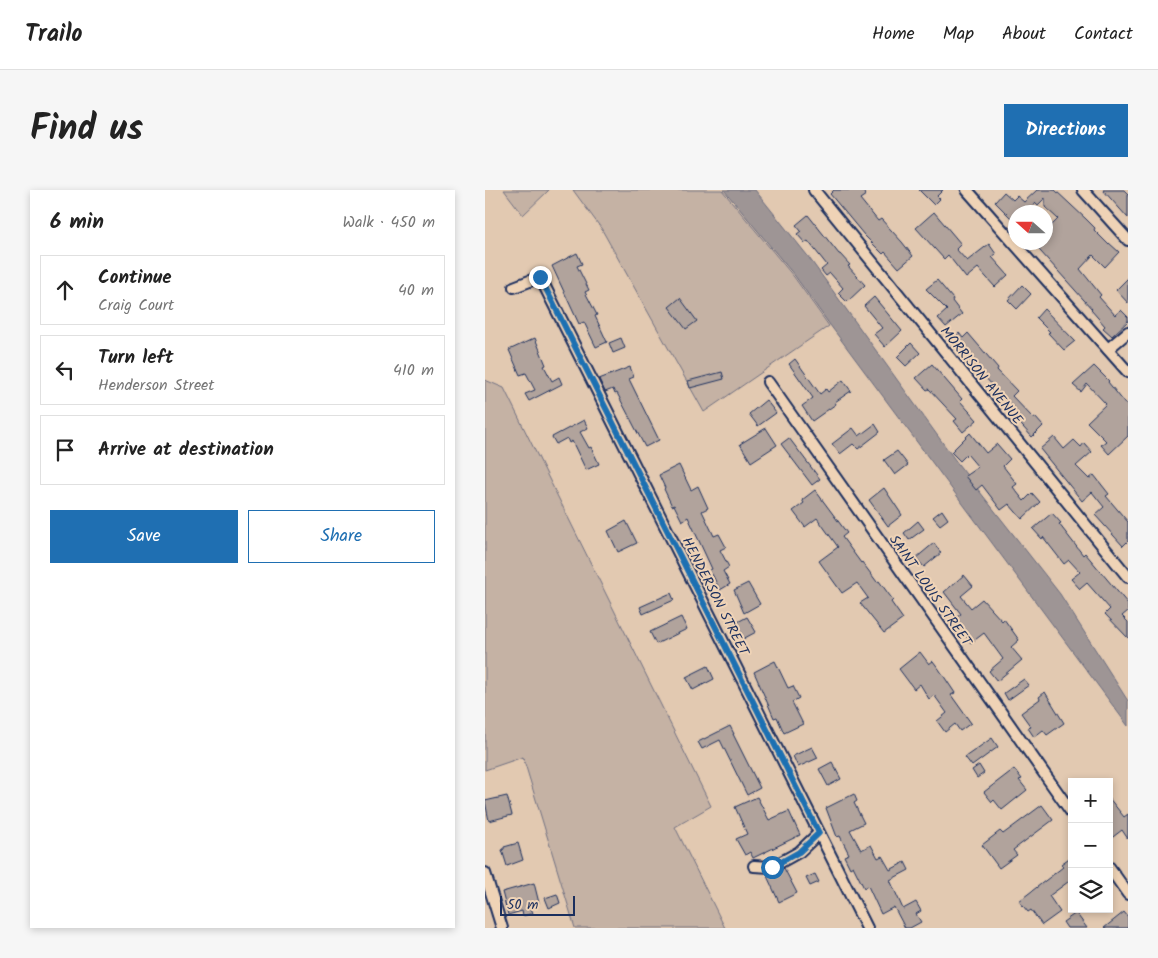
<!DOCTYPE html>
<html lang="en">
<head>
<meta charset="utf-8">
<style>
  body { margin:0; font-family:Kalam,sans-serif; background:#f6f6f6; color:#222 }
  .controls { position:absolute; right:15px; bottom:15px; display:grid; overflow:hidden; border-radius:0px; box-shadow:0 2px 8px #0003 }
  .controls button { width:45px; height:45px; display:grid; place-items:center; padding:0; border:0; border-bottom:1px solid #e0e0e0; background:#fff; color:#222; font:25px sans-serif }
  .compass { position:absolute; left:523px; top:15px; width:45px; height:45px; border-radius:50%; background:#fff; box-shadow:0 2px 8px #0003; rotate:291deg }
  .scale { position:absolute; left:15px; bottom:12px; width:75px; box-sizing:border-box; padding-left:5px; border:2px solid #1b2f5e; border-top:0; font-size:14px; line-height:18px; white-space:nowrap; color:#1b2f5e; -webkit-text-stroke:4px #efd3b6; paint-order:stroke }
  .stop { position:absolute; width:15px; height:15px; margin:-11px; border:4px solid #1f6fb2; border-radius:50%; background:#fff }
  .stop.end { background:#1f6fb2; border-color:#fff; box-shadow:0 1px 5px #0008 }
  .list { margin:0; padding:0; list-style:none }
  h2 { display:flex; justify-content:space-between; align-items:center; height:65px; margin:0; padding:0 20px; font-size:21px }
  h2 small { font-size:16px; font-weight:400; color:#767676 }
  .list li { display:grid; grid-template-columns:32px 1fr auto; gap:15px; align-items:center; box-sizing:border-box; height:70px; margin:0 10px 10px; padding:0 10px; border:1px solid #e0e0e0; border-radius:0px }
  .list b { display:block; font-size:19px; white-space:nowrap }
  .list p { margin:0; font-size:16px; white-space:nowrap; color:#767676 }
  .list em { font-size:16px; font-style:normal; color:#767676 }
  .actions { display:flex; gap:10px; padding:15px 20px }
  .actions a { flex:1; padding:11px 0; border:1px solid #1f6fb2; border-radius:0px; text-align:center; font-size:18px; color:#1f6fb2 }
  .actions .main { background:#1f6fb2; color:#fff }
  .icon { flex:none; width:28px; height:28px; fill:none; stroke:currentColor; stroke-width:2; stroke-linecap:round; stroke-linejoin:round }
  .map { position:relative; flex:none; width:643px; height:738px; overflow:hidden; border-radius:0px }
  header { display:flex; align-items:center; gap:30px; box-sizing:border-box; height:70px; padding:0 25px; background:#fff; border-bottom:1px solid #e0e0e0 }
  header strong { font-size:24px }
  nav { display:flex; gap:28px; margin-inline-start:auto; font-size:18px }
  .intro { display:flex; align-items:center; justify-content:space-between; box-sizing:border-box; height:120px; padding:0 30px }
  h1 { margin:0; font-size:35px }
  .button { padding:12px 22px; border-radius:0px; background:#1f6fb2; color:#fff; font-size:18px; font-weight:700 }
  main { display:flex; gap:30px; padding:0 30px }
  aside { flex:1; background:#fff; border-radius:0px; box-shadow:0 2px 8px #0003 }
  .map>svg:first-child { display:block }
  .green { fill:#c5b2a4; stroke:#707081 }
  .water { fill:#9e9595; stroke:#6a6c7f }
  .building { fill:#b1a39c; stroke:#1b2f5e }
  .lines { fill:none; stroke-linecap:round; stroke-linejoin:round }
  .minor-casing { stroke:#1b2f5e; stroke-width:14 }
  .minor { stroke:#efd3b6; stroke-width:10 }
  .route { stroke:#1f6fb2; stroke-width:6 }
  .labels { text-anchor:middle; stroke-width:4; stroke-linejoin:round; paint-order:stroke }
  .street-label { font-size:14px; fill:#1b2f5e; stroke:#efd3b6 }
</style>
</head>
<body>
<header>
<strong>Trailo</strong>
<nav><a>Home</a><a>Map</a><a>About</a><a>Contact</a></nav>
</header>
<div class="intro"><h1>Find us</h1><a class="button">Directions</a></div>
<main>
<aside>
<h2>6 min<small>Walk · 450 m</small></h2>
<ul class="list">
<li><svg class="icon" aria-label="ahead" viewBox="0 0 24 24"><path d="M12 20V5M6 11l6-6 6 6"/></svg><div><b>Continue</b><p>Craig Court</p></div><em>40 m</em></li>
<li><svg class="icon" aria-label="left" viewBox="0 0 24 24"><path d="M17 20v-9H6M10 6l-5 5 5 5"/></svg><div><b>Turn left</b><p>Henderson Street</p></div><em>410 m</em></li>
<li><svg class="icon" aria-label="arrive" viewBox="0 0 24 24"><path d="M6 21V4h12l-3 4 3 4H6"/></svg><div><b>Arrive at destination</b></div></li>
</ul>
<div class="actions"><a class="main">Save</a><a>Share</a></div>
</aside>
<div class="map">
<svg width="643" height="738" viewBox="0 0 643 738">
  <rect width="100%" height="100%" fill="#e2c9b1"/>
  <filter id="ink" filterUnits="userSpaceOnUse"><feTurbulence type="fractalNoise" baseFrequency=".02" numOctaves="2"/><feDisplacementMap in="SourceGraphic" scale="10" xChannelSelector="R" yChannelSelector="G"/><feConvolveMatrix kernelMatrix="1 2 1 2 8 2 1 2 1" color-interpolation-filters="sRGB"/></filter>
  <g filter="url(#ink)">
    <g class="green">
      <polygon points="19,0 64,0 38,25"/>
      <polygon points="88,0 237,0 309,87 344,136 219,222 116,38"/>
      <polygon points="0,190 19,198 226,616 190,637 240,738 90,738 38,567 0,580"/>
    </g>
    <polygon class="water" points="239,0 270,0 322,65 473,274 575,404 643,511 643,536 345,135 310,86"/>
    <g class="building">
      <polygon points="349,0 377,0 381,5 375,9 393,31 396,29 417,52 428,66 414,78 400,62 398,64 379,45 345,4"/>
      <polygon points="434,0 458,0 452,6 455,9 449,15"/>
      <polygon points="552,0 570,0 601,29 610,38 609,40 623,54 624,53 634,62 620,77 608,65 595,79 616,105 614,107 630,125 636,120 643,127 643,131 627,146 618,138 620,136 606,120 607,119 547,52 560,52 560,42 573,29 560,17 560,8 553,15 551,13 543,22 530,22 530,32 510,12 519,2 528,10 532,6 539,12"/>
      <polygon points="618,0 639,0 643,4 643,28"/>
      <polygon points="449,22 476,54 471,59 482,71 504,54 511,64 507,67 523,85 510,97 493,78 481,88 463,65 459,69 431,38"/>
      <polygon points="323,25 354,64 355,64 365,75 363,76 380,95 362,112 353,103 358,98 345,83 341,86 336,80 342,75 323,51 320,53 312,44 316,41 311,35"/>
      <polygon points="92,63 97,74 92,76 104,100 100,102 112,125 110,126 122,152 111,157 99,132 94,134 67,76"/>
      <polygon points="643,88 643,113 631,100"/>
      <polygon points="452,90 468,109 467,111 477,124 461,137 453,128 462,120 441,99"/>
      <polygon points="537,95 546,104 532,119 523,110"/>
      <polygon points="389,107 417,141 400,157 389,144 397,138 379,116"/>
      <polygon points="195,108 212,131 201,139 184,117"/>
      <polygon points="559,119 590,151 579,160 563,143 565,142 551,128"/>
      <polygon points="474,143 478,148 483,143 513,178 512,180 532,201 527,206 548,228 550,227 558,236 547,247 520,217 522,215 508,200 510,198 466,151"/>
      <polygon points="50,148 61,175 59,176 67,191 74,187 77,194 44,211 40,204 50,200 41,183 35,185 24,160"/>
      <polygon points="136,148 140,158 128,163 124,153"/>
      <polygon points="426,153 435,163 421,176 412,167"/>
      <polygon points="310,169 335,204 341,199 343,202 358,190 366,201 350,212 351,214 327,231 317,216 328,208 304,174"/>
      <polygon points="447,174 477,209 475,211 492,230 478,242 469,231 472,229 444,199 442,200 431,188"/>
      <polygon points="609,176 624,191 623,192 643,217 643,246 624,264 616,255 621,251 602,232 621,214 602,194 596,202 588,195"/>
      <polygon points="145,177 149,187 144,189 174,250 160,257 132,203 130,204 128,199 120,202 114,189"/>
      <polygon points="237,182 239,189 205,198 203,191"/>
      <polygon points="281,210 291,223 273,236 264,224"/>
      <polygon points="99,230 103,238 95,242 104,258 106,257 114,274 101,280 87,251 84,253 82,248 71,254 67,247"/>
      <polygon points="390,234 395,242 373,259 368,254 355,264 347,254 368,238 374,246"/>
      <polygon points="281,238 292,255 266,272 255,254"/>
      <polygon points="485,243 501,263 512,254 525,269 518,276 532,294 528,297 539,311 547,303 555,312 537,329 524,314 516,320 497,295 491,300 480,286 493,277 482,264 475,271 466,262"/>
      <polygon points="569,247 579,259 589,250 596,257 599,253 607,262 591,276 604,289 609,285 624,304 621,306 643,332 643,351 638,356 610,325 619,317 607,302 597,311 555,259"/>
      <polygon points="304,248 335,289 327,295 296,254"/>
      <polygon points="412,261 423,275 410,285 399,270"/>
      <polygon points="194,275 206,300 213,296 223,318 217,321 229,346 234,344 241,357 235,360 244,377 238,381 245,394 235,400 225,380 227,379 203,327 197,331 189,315 187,316 179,299 180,298 174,285"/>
      <polygon points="399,298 417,325 403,336 384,310"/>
      <polygon points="330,300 362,343 357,347 376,373 377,372 392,392 394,391 408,410 406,412 418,429 399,443 375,413 383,408 372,393 357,403 334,371 353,357 332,328 320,337 308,321 319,313 317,310"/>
      <polygon points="457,320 463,329 455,335 448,327"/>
      <polygon points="567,323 576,333 574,334 598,365 600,363 643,414 643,421 637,426 643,432 643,448 620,424 625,419 602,393 595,399 586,389 595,382 584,370 579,374 558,347 557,349 548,339"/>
      <polygon points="141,331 152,353 133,362 123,341"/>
      <polygon points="433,331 439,339 424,350 419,343"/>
      <polygon points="449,353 456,363 439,377 431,368"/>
      <polygon points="479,385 488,396 476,406 486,418 497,409 517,431 519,429 534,450 526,457 537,470 512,491 504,481 518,469 499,443 486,453 468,430 476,424 459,402"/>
      <polygon points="263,393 275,414 259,423 249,400"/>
      <polygon points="186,403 189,410 158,424 155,417"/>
      <polygon points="196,427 202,439 171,454 165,442"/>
      <polygon points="262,427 271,442 256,450 247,435"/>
      <polygon points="435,462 444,474 448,471 454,479 470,503 466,505 486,533 475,541 470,534 460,542 452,531 462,523 449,505 444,509 435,494 429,499 414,479"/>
      <polygon points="290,471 303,498 308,496 314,508 307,512 318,534 299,543 292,527 289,528 269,482"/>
      <polygon points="223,476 229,489 208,500 201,487"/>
      <polygon points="539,489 544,495 523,510 519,503"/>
      <polygon points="560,502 579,533 562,545 558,540 549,547 543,538 546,537 536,523 555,509 554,507"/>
      <polygon points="245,536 249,544 248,544 275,598 262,605 235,550 217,559 213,552"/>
      <polygon points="507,548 513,557 487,576 480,567"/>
      <polygon points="327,557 333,568 313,577 308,566"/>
      <polygon points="347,572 356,589 343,596 334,579"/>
      <polygon points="494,575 499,583 492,588 487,580"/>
      <polygon points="529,579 537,589 534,590 542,600 517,620 509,610 507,612 499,602"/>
      <polygon points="369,604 372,611 369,613 379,633 365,640 376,660 386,655 393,668 397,666 405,680 420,672 424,680 405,690 418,719 431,712 436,721 431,724 436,732 425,738 420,738 409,717 396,724 383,696 379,698 368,676 365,678 359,666 364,664 355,646 352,647 341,618"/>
      <polygon points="22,606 27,625 4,631 0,611"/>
      <polygon points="272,607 284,630 304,621 315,645 268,668 265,662 260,665 251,649 262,644 250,617"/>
      <polygon points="624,608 639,627 643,624 643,649 637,640 624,650"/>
      <polygon points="557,615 568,630 528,660 532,665 514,678 497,655 515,641 518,644"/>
      <polygon points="33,653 38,670 22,676 17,660 19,659 19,657"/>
      <polygon points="587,666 587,689 564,706 575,722 557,735 546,720 543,722 534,711 578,677 576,674"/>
      <polygon points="299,678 312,703 294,712 282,686"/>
      <polygon points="330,684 334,692 325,696 321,688"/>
      <polygon points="49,693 54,713 45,716 48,723 38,726 37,721 23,725 17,702"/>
      <polygon points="72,704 75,713 64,718 60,708"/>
      <polygon points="639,722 643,727 643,738 619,738"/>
      <polygon points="591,723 602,738 582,738 578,732"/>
    </g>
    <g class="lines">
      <g class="minor-casing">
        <g id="minor">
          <polyline points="329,0 643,387"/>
          <polyline points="482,0 643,182"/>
          <polyline points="598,0 643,50"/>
          <polyline points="29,97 55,87 382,738"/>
          <polyline points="623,159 643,142"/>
          <polyline points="283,192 587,623"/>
          <polyline points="269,676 287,677 314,662 334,643"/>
          <polyline points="624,677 643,704"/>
          <polyline points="0,683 17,738"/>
        </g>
      </g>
      <use href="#minor" class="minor"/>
    </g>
  </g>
  <g class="lines" filter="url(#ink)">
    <polyline class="route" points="55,87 334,643 314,662 287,677"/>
  </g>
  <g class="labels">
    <g class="street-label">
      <text transform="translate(497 185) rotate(51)" y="5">MORRISON AVENUE</text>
      <text transform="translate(446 400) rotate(55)" y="5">SAINT LOUIS STREET</text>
      <text transform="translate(231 406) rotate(63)" y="5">HENDERSON STREET</text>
    </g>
  </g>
</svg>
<div class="controls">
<button>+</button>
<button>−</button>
<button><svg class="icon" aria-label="layers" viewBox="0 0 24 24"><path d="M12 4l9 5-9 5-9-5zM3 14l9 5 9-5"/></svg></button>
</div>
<svg class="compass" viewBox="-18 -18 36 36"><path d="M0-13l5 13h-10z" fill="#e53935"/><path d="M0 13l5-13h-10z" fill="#767676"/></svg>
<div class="scale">50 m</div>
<div class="stop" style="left:287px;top:677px"></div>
<div class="stop end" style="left:55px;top:87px"></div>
</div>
</main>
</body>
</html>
